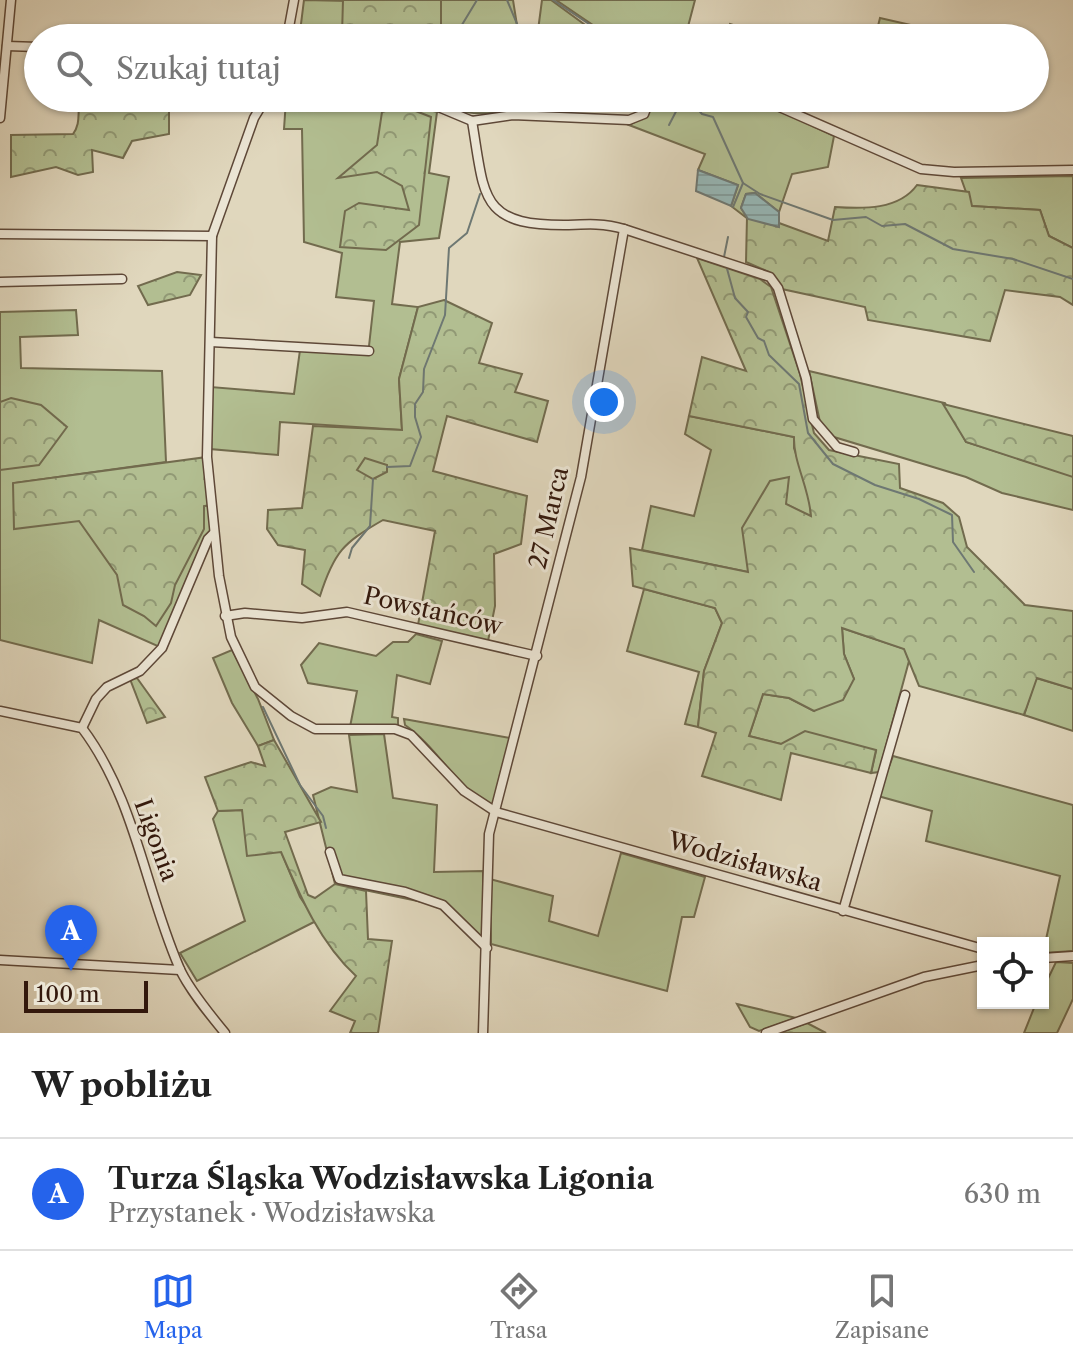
<!DOCTYPE html>
<html lang="pl">
<head>
<meta charset="utf-8">
<style>
  body { margin:0; font-family:"Libre Caslon Text",serif; background:#f6f6f6; color:#222 }
  .controls { position:absolute; right:24px; bottom:24px; display:grid; overflow:hidden; border-radius:0px; box-shadow:0 2px 6px #0004 }
  .controls button { width:72px; height:72px; display:grid; place-items:center; padding:0; border:0; border-bottom:2px solid #e0e0e0; background:#fff; color:#222; font:40px sans-serif }
  .scale { position:absolute; left:24px; bottom:20px; width:124px; box-sizing:border-box; padding-left:8px; border:4px solid #33180c; border-top:0; font-size:22px; line-height:28px; white-space:nowrap; color:#33180c; -webkit-text-stroke:6px #ebe5d4; paint-order:stroke }
  .you { position:absolute; left:604px; top:402px; width:28px; height:28px; margin:-20px; border:6px solid #fff; border-radius:50%; background:#1a73e8; box-shadow:0 0 0 12px #1a73e833 }
  .badge { display:grid; place-items:center; width:52px; height:52px; border-radius:50%; background:#2563eb; color:#fff; font-size:26px; font-weight:700 }
  .pin { position:absolute; translate:-50% -66px; filter:drop-shadow(0 2px 4px #0008) }
  .pin::after { content:''; position:absolute; top:42px; width:28px; height:24px; background:inherit; clip-path:polygon(0 0,100% 0,50% 100%) }
  .list { margin:0; padding:0; list-style:none }
  h2 { display:flex; justify-content:space-between; align-items:center; height:104px; margin:0; padding:0 32px; font-size:34px }
  h2 small { font-size:26px; font-weight:400; color:#767676 }
  .list li { display:grid; grid-template-columns:52px 1fr auto; gap:24px; align-items:center; box-sizing:border-box; height:112px; padding:0 32px; border-top:2px solid #e0e0e0 }
  .list b { display:block; font-size:30px; white-space:nowrap }
  .list p { margin:0; font-size:26px; white-space:nowrap; color:#767676 }
  .list em { font-size:26px; font-style:normal; color:#767676 }
  .icon { flex:none; width:44px; height:44px; fill:none; stroke:currentColor; stroke-width:2; stroke-linecap:round; stroke-linejoin:round }
  .map { position:relative; flex:none; width:1073px; height:1033px; overflow:hidden }
  .search { position:absolute; background:#fff; box-shadow:0 2px 6px #0004; left:24px; right:24px; top:24px; height:88px; display:flex; align-items:center; gap:20px; box-sizing:border-box; padding:0 28px; border-radius:44px; color:#767676; font-size:30px }
  .sheet { height:216px; background:#fff }
  nav { display:flex; justify-content:space-around; align-items:center; box-sizing:border-box; height:112px; border-top:2px solid #e0e0e0; background:#fff; font-size:22px; color:#767676 }
  nav a { display:grid; justify-items:center; gap:4px }
  nav .on { color:#2563eb }
  .map>svg:first-child { display:block }
  .grass { fill:#b2be91; stroke:#726b4e; stroke-width:2 }
  .forest { fill:url(#forest-crowns); stroke:#726b4e; stroke-width:2 }
  .wetland { fill:url(#wetland-marsh); stroke:#726b4e; stroke-width:2 }
  .water { fill:url(#water-rules); stroke:#6e7873; stroke-width:2 }
  .lines { fill:none; stroke-linecap:round; stroke-linejoin:round }
  .stream { stroke:#6e7873; stroke-width:2 }
  .minor-casing { stroke:#5e4838; stroke-width:11 }
  .minor { stroke:#ebe5d4; stroke-width:8 }
  .labels { text-anchor:middle; stroke-width:6; stroke-linejoin:round; paint-order:stroke }
  .street-label { font-size:24px; fill:#33180c; stroke:#ebe5d4 }
</style>
</head>
<body>
<div class="map">
<svg width="1073" height="1033" viewBox="0 0 1073 1033">
  <defs>
    <pattern id="forest-crowns" width="20" height="18" patternUnits="userSpaceOnUse" patternTransform="scale(2)"><rect width="20" height="18" fill="#b2be91"/><path d="M2 6a3 3 0 1 1 6 0M12 15a3 3 0 1 1 6 0" fill="none" stroke="#919975"/></pattern>
    <pattern id="wetland-marsh" width="20" height="14" patternUnits="userSpaceOnUse" patternTransform="scale(2)"><rect width="20" height="14" fill="#b2be91"/><path d="M1 5h8M5 5V1M11 12h8M15 12V8" fill="none" stroke="#919975"/></pattern>
    <pattern id="water-rules" width="6" height="5" patternUnits="userSpaceOnUse" patternTransform="scale(2)"><rect width="6" height="5" fill="#96b8b8"/><path d="M0 2.5h6" fill="none" stroke="#829d9d"/></pattern>
  </defs>
  <rect width="100%" height="100%" fill="#e0d7bd"/>
  <filter id="stains"><feTurbulence type="fractalNoise" baseFrequency=".0025" numOctaves="4"/><feColorMatrix values="0 0 0 0 .2 0 0 0 0 .09 0 0 0 0 .02 0 0 0 .5 -.17"/></filter>
  <radialGradient id="worn" r=".72"><stop offset=".6" stop-color="#630" stop-opacity="0"/><stop offset="1" stop-color="#630" stop-opacity=".3"/></radialGradient>
  <g class="grass">
    <polygon points="304,0 349,1 348,31 300,32"/>
    <polygon points="437,0 513,0 519,38 362,38 363,30"/>
    <polygon points="542,0 551,0 603,38 537,38"/>
    <polygon points="556,0 695,0 685,38 612,38"/>
    <polygon points="730,24 774,38 726,38"/>
    <path d="M429 98H518L510 103 509 111C473 116 462 114 429 98Z"/>
    <polygon points="653,98 753,98 834,136 828,167 792,174 779,212 755,193 746,194 741,208 748,219 731,206 738,185 698,170 705,154 629,125 646,116"/>
    <polygon points="765,98 806,98 802,113"/>
    <path d="M286 100C338 100 387 97 437 112L429 173 449 177 439 238 400 242 392 304 418 307 399 379 402 430 280 422 278 455 210 449 211 387 294 394 300 350 368 355 374 301 336 297 342 253 304 242 302 129H284Z"/>
    <polygon points="1073,176 1073,248 1049,236 1040,210 971,206 961,178"/>
    <polygon points="76,310 78,335 20,337 21,368 162,371 166,462 14,483 14,528 211,505 213,534 162,648 99,620 92,663 0,640 0,312"/>
    <polygon points="809,371 945,403 966,442 1073,476 1073,510 1002,493 966,477 834,437 820,422"/>
    <polygon points="689,416 794,437 794,448 809,492 811,517 786,504 748,572 642,550 651,506 694,516 711,450 685,434"/>
    <polygon points="644,589 715,608 722,623 704,671 698,727 685,724 699,672 627,651"/>
    <polygon points="842,628 905,649 909,661 879,772 871,773 876,751 781,744 749,736 763,694 789,698 814,711 854,679 844,654"/>
    <polygon points="416,634 442,641 430,684 397,675 392,717 398,718 398,725 350,727 357,691 308,683 301,665 319,643 376,656 393,642 408,642"/>
    <polygon points="232,650 258,699 274,740 258,746 232,703 213,658"/>
    <polygon points="1036,678 1073,689 1073,731 1024,715"/>
    <path d="M404 719 510 738 495 810C457 790 439 748 405 725Z"/>
    <polygon points="384,734 393,798 437,805 434,872 483,871 483,945 437,905 335,884 313,795 331,787 357,792 349,735"/>
    <polygon points="893,756 1073,805 1073,951 1043,953 1060,876 926,841 932,811 878,796"/>
    <polygon points="242,810 281,851 300,897 316,921 197,981 180,953 245,921 213,819 218,811"/>
    <polygon points="621,853 705,877 694,917 682,917 667,991 491,944 490,879 553,896 549,921 598,936"/>
    <polygon points="1056,962 1073,963 1073,999 1057,1033 1024,1033 1036,1003 1043,1003 1043,989"/>
    <polygon points="737,1004 792,1017 796,1018 759,1031 750,1027"/>
  </g>
  <g class="forest">
    <polygon points="343,0 441,0 441,36 342,35"/>
    <polygon points="880,18 924,28 922,38 875,38"/>
    <path d="M81 98 169 106V134L132 141 123 158 92 150 93 172 78 175 56 167 11 177V135L73 134C82 122 76 111 81 98Z"/>
    <polygon points="403,106 431,117 419,225 386,250 340,247 345,211 359,203 409,210 402,186 377,172 338,178 377,145 382,112"/>
    <path d="M917 185 969 192 972 206 1040 210 1049 236 1073 248V305L1060 297 1005 290 990 341 868 320 865 307 782 289 769 272 746 262 747 217 779 227V223L828 241 835 207C863 209 899 210 917 185Z"/>
    <path d="M697 258 760 279 771 287 800 374 814 433 829 450 899 464 900 488 943 503 959 517 967 547 1025 605 1073 611V689L1037 678 1024 715 919 686 904 649 842 628 844 654 854 679 843 700 814 711 789 698 763 694 749 736 781 744 805 731 876 750 871 773 791 753 781 800 702 776 716 733 698 727 704 671 722 623 715 608 633 586 630 548 748 572 742 528 770 481 789 477 786 504 811 516C809 488 793 461 794 437L689 416 702 357 746 371Z"/>
    <polygon points="177,272 201,275 190,295 148,305 138,286"/>
    <path d="M444 300 492 323 479 363 522 374 515 392 548 401 537 442 447 416 433 471 527 496 521 544 494 554 495 606 488 641 418 625 435 531 383 520C343 543 334 552 320 596L302 584 305 550 278 545 267 529 268 510 302 508 313 426 402 430 399 379 418 307Z"/>
    <polygon points="11,398 41,405 67,427 39,465 0,470 0,402"/>
    <polygon points="943,404 1073,436 1073,477 966,442"/>
    <polygon points="207,457 211,505 204,506 204,529 175,585 171,603 156,626 144,616 123,605 117,575 79,521 14,529 13,483"/>
    <polygon points="137,678 165,717 147,723 130,679"/>
    <path d="M274 740 321 822 285 832 308 895 315 898 335 884 366 891 368 939 392 941 378 1033H350L355 1021 330 1011 356 976C320 943 300 896 281 852L247 856 242 810 218 811 205 777 251 762 265 766 258 746Z"/>
    <polygon points="807,1023 826,1033 778,1033"/>
  </g>
  <polygon class="wetland" points="365,458 387,465 387,472 373,479 357,470"/>
  <g class="water">
    <polygon points="698,170 738,185 731,206 696,191"/>
    <polygon points="755,193 779,212 779,227 748,219 741,208 746,194"/>
  </g>
  <g class="lines">
    <g class="stream">
      <polyline points="507,0 523,38"/>
      <polyline points="553,0 610,38"/>
      <polyline points="454,38 477,0"/>
      <polyline points="444,98 444,99"/>
      <polyline points="688,98 702,114 713,117 743,183 760,194 833,220 866,217 882,226 905,224 953,249 1013,259 1073,279"/>
      <polyline points="511,106 511,98"/>
      <polyline points="669,125 683,98"/>
      <polyline points="733,207 743,183"/>
      <polyline points="724,257 728,237"/>
      <polyline points="726,265 735,298 748,312 746,317 758,338 764,341 769,355 799,384 808,433 833,464 875,485 919,499 952,515 953,542 974,572"/>
      <polyline points="387,467 410,466 421,437 415,417 415,404 423,392 424,369 445,315 449,248 467,233 480,194"/>
      <polyline points="349,558 352,548 370,526 373,479"/>
      <polyline points="263,707 300,785 323,816 326,828"/>
    </g>
    <g class="minor-casing">
      <g id="minor">
        <polyline points="287,38 294,0"/>
        <polyline points="7,46 38,47"/>
        <polyline points="266,98 254,118 212,236 207,457 219,576 231,637 255,687 291,716 315,729 395,729 411,735 464,791 496,812 983,949"/>
        <polyline points="404,98 429,103 472,121 513,115 629,120 644,114 650,98"/>
        <polyline points="759,98 921,169 954,172 1073,170"/>
        <polyline points="0,118 11,0"/>
        <path d="M472 121C485 198 479 226 568 225 587 224 605 223 624 229L581 477 489 834 483 1033"/>
        <polyline points="624,229 770,277 778,288 806,378 813,419 837,447 854,452"/>
        <polyline points="0,234 212,236"/>
        <polyline points="0,282 122,279"/>
        <polyline points="211,342 369,351"/>
        <polyline points="225,616 245,613 302,618 347,612 537,656"/>
        <path d="M0 711 82 728C135 798 145 889 179 967 187 987 211 1016 225 1033"/>
        <polyline points="82,728 96,699 107,687 140,671 162,648 208,539 213,534"/>
        <polyline points="330,852 339,879 405,892 443,905 487,948"/>
        <polyline points="843,911 905,695"/>
        <polyline points="1043,958 1073,956"/>
        <polyline points="0,960 180,970"/>
        <polyline points="766,1033 924,977 983,965"/>
      </g>
    </g>
    <use href="#minor" class="minor"/>
  </g>
  <g class="labels">
    <g class="street-label">
      <text transform="translate(549 518) rotate(-77)" y="8">27 Marca</text>
      <text transform="translate(433 611) rotate(13)" y="8">Powstańców</text>
      <text transform="translate(156 840) rotate(70)" y="8">Ligonia</text>
      <text transform="translate(745 862) rotate(16)" y="8">Wodzisławska</text>
    </g>
  </g>
  <rect width="100%" height="100%" filter="url(#stains)"/>
  <rect width="100%" height="100%" fill="url(#worn)"/>
</svg>
<div class="controls">
<button><svg class="icon" aria-label="locate" viewBox="0 0 24 24"><circle cx="12" cy="12" r="6"/><path d="M12 2v4M12 18v4M2 12h4M18 12h4"/></svg></button>
</div>
<div class="scale">100 m</div>
<div class="you"></div>
<div class="pin badge" style="left:71px;top:971px">A</div>
<div class="search"><svg class="icon" aria-label="search" viewBox="0 0 24 24"><circle cx="10" cy="10" r="6"/><path d="M15 15l6 6"/></svg>Szukaj tutaj</div>
</div>
<section class="sheet">
<h2>W pobliżu<small></small></h2>
<ul class="list">
<li><span class="badge">A</span><div><b>Turza Śląska Wodzisławska Ligonia</b><p>Przystanek · Wodzisławska</p></div><em>630 m</em></li>
</ul>
</section>
<nav>
<a class="on"><svg class="icon" aria-label="map" viewBox="0 0 24 24"><path d="M3 6l6-2 6 2 6-2v14l-6 2-6-2-6 2zM9 4v14M15 6v14"/></svg>Mapa</a>
<a><svg class="icon" aria-label="directions" viewBox="0 0 24 24"><path d="M12 3l9 9-9 9-9-9zM9 14v-3h6M13 9l2 2-2 2"/></svg>Trasa</a>
<a><svg class="icon" aria-label="saved" viewBox="0 0 24 24"><path d="M7 4h10v16l-5-4-5 4z"/></svg>Zapisane</a>
</nav>
</body>
</html>
